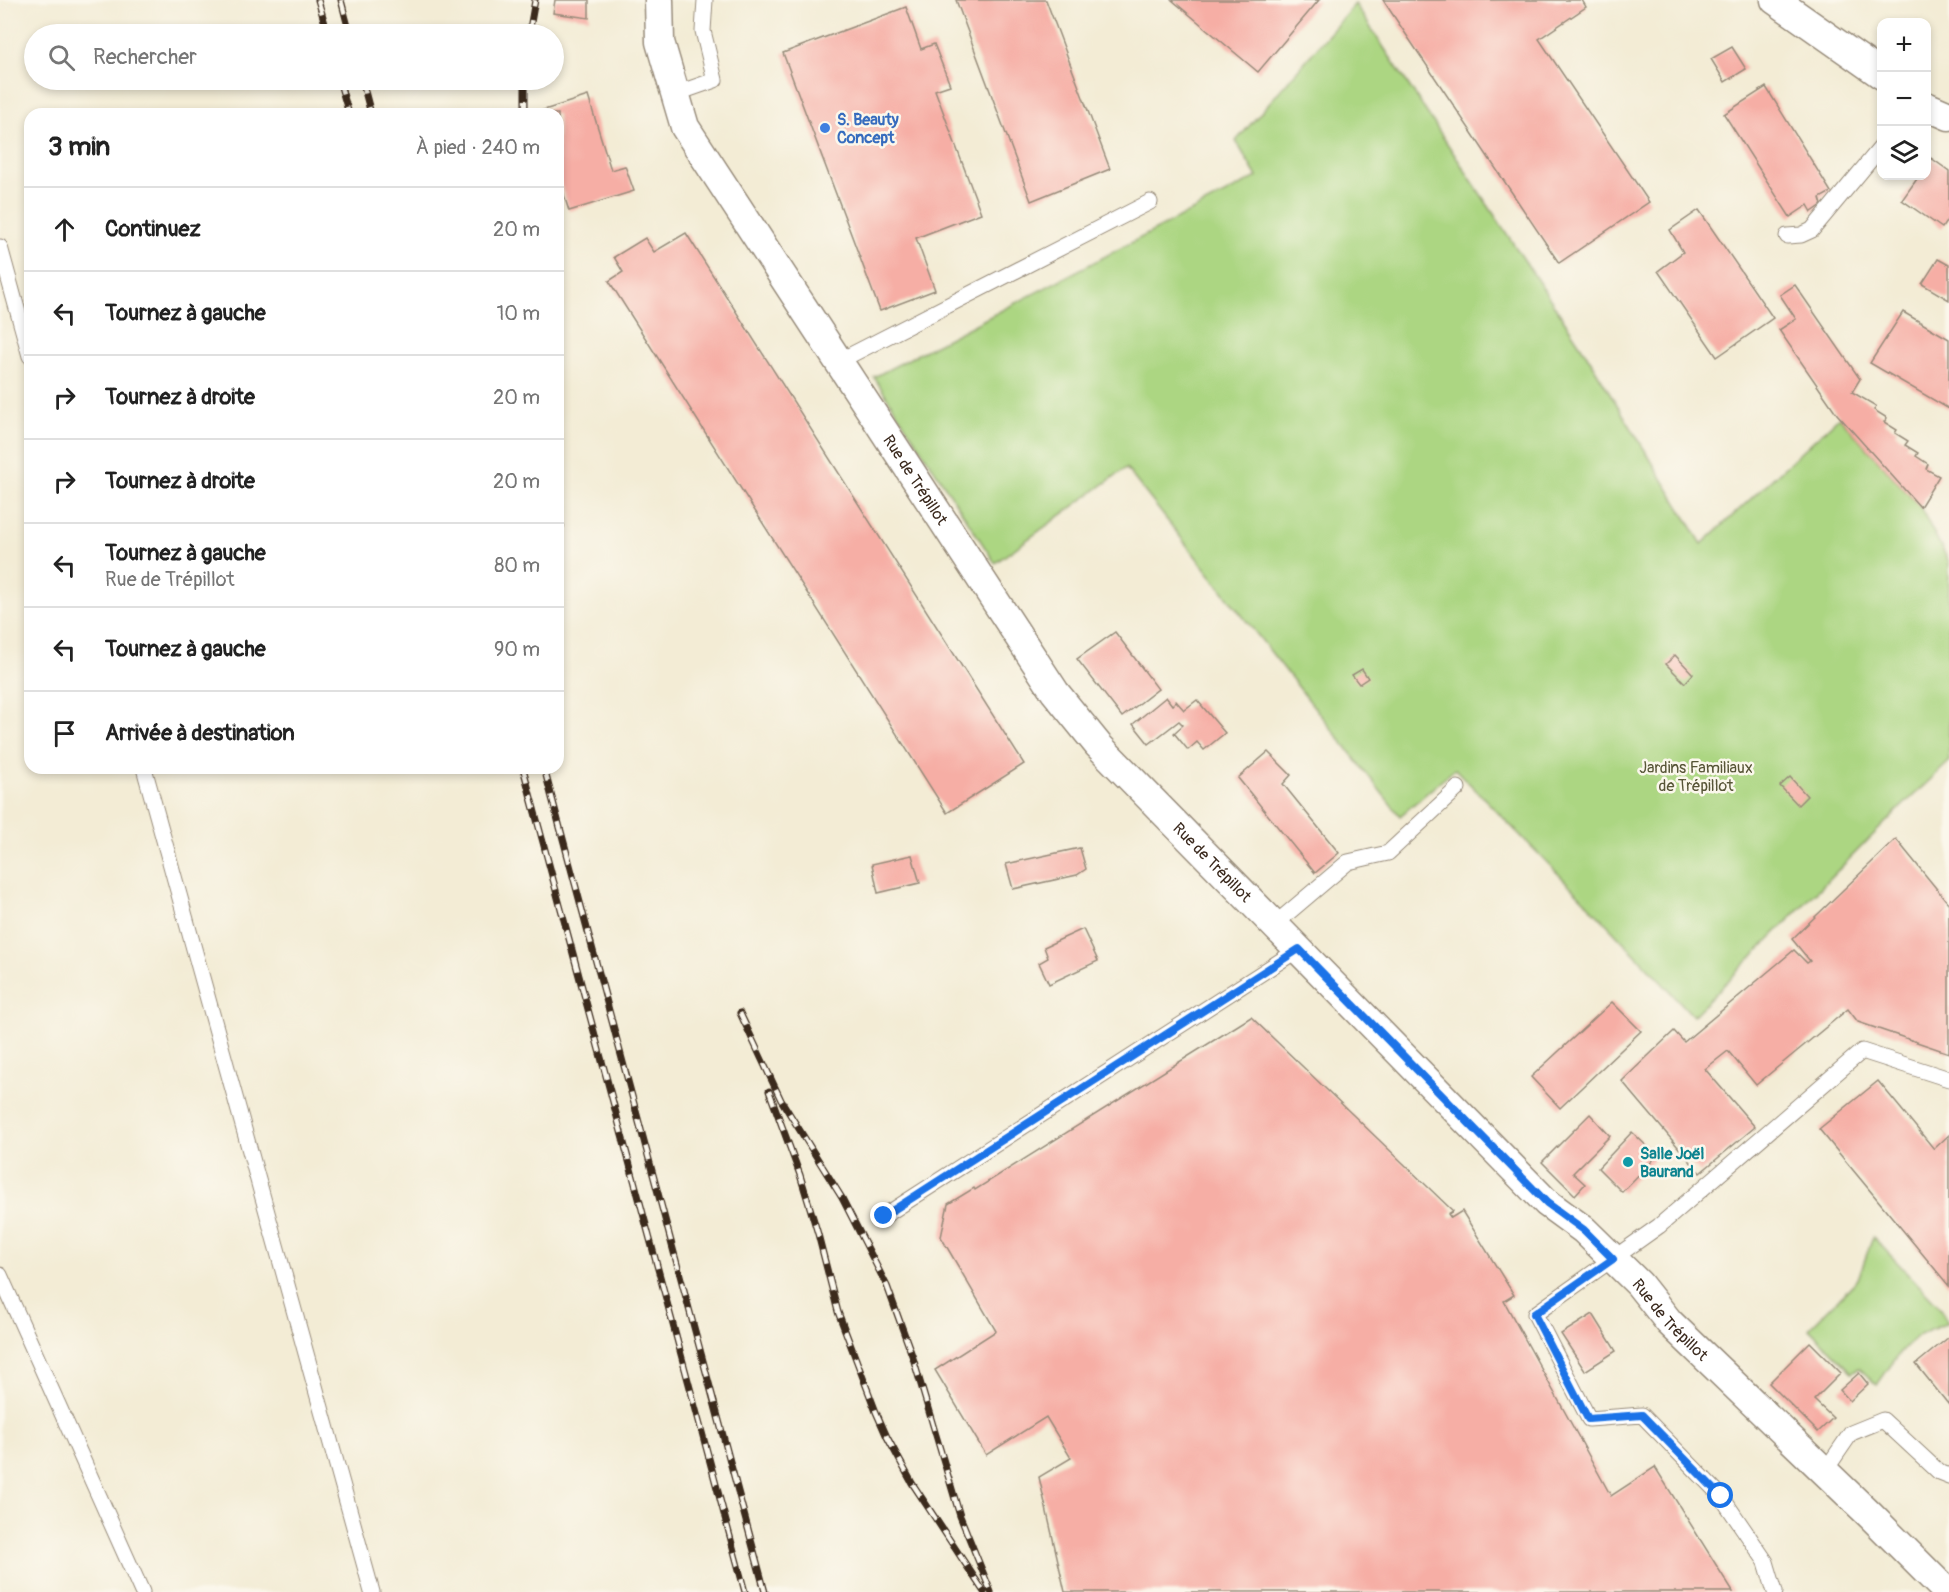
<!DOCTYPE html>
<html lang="fr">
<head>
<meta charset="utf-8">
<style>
  body { margin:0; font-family:Pangolin,sans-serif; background:#f2f2f2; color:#222 }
  .controls { position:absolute; right:18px; top:18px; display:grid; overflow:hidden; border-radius:12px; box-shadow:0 3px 9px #0003 }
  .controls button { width:54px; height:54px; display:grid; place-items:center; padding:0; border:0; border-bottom:2px solid #e0e0e0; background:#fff; color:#222; font:30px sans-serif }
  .stop { position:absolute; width:18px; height:18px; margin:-14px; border:4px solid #1a73e8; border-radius:50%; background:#fff }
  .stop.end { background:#1a73e8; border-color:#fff; box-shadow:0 2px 6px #0008 }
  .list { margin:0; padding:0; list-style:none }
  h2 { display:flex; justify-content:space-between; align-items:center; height:78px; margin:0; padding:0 24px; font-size:26px }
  h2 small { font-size:20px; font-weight:400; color:#767676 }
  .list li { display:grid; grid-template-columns:39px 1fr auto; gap:18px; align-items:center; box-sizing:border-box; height:84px; padding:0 24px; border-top:2px solid #e0e0e0 }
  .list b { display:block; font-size:22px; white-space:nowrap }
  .list p { margin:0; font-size:20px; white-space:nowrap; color:#767676 }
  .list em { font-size:20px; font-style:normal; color:#767676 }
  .icon { flex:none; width:33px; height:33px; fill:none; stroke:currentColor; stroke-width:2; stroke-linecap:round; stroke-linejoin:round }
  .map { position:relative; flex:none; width:1949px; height:1592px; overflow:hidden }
  .search { position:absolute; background:#fff; box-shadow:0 3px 9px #0003; left:24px; top:24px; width:540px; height:66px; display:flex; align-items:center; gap:15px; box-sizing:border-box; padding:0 21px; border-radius:33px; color:#767676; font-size:22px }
  .panel { position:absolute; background:#fff; box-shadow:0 3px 9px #0003; left:24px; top:108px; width:540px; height:666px; border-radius:18px }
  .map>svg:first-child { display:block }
  .green { fill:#acd682; stroke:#748050; stroke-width:1.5 }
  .building { fill:#f6aea5 }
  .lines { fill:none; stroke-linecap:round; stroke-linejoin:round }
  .lane-casing { stroke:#978b7a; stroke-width:17 }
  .street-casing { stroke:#978b7a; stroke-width:31 }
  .lane { stroke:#fff; stroke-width:15 }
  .street { stroke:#fff; stroke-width:28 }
  .rail-casing { stroke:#3b2a1e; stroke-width:7 }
  .rail { stroke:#fbf7ec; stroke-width:4.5; stroke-dasharray:14; stroke-linecap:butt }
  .route { stroke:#1a73e8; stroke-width:8 }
  .shop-dot { fill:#3f7fe0; stroke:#fbf7ec; stroke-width:2 }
  .culture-dot { fill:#0f9aa8; stroke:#fbf7ec; stroke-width:2 }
  .labels { text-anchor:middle; stroke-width:5; stroke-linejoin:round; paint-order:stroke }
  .shop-label { font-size:16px; font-weight:bold; fill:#366cbe; stroke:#fbf7ec; text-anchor:start }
  .street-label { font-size:16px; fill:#3b2a1e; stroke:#fbf7ec }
  .park-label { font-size:16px; fill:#575537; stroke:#fbf7ec }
  .culture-label { font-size:16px; font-weight:bold; fill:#0d838f; stroke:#fbf7ec; text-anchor:start }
</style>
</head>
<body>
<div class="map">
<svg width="1949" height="1592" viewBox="0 0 1949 1592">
  <rect width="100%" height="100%" fill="#fbf7ec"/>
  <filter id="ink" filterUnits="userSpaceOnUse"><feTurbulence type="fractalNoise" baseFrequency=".0167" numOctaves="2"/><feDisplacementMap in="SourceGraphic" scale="12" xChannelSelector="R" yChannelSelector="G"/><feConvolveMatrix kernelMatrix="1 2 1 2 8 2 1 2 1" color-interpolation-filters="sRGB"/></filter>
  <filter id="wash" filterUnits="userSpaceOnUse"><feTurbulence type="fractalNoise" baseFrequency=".008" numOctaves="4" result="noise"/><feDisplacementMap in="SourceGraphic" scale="24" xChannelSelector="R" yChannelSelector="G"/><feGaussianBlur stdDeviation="1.35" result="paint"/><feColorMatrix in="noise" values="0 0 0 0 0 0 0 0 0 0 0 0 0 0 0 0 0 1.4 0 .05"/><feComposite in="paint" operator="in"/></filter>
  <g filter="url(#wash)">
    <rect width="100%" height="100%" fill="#f3ecd5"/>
    <g class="green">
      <polygon points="1355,4 1585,352 1702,544 1839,417 1920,507 1949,562 1949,762 1896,812 1693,1016 1587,903 1455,769 1400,816 1126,468 995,563 874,377 1257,177 1236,141"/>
      <path d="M1873 1237 1937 1304 1948 1322C1940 1327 1931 1329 1922 1334 1902 1345 1890 1367 1877 1385L1859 1368 1852 1372 1809 1329 1858 1279Z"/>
    </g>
    <g id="blocks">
      <g class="building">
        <polygon points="555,0 589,0 589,18 553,13"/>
        <polygon points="956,0 1046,0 1110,169 1031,201"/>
        <polygon points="1172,0 1319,0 1258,72"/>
        <polygon points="1383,0 1582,0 1586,7 1539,39 1649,202 1559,263"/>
        <polygon points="906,7 921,49 934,44 950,85 935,90 981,213 916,238 935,290 880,311 783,53"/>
        <polygon points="1732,47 1746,69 1725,82 1711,59"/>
        <polygon points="1766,87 1831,192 1820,198 1822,205 1812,212 1808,205 1790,217 1724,114"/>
        <polygon points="588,96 611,170 625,166 634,191 569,211 558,176 558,114 539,114 538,112"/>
        <polygon points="1931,158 1949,171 1949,217 1942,228 1902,200 1919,176 1926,176 1926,165"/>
        <polygon points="1699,210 1773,318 1717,357 1658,271 1683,252 1670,230"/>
        <polygon points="686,233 1024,764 947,813 609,281 623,272 614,257 645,238 654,252"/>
        <polygon points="1938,259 1949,265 1949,300 1922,284"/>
        <polygon points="1795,285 1860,379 1852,392 1876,406 1874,410 1887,418 1884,422 1897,430 1895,433 1908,441 1905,445 1918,453 1916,456 1928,464 1926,469 1939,476 1920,507 1837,414 1779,330 1796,319 1780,295"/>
        <polygon points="1903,312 1949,339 1949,409 1870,363"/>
        <polygon points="1115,632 1158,689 1122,717 1077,659"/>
        <polygon points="1675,655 1693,674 1685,683 1666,664"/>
        <polygon points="1362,669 1368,678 1359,684 1352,675"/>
        <polygon points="1166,697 1172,705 1176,701 1184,710 1197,700 1225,733 1204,750 1197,742 1188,750 1174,733 1183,725 1179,721 1149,744 1133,724"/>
        <polygon points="1268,752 1291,775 1283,784 1339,853 1315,873 1238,778"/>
        <polygon points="1790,777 1807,796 1798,805 1780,786"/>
        <polygon points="1896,839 1949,904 1949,1053 1858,1022 1848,1009 1756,1085 1728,1051 1705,1069 1755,1127 1700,1173 1622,1081 1674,1031 1684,1042 1794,950 1807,963 1810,961 1792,939"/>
        <polygon points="1080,848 1086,869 1077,875 1013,889 1006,864"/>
        <polygon points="912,855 920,883 878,893 872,864"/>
        <polygon points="1083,929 1098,961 1049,984 1039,963 1048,958 1044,947"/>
        <polygon points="1612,1002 1641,1031 1560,1108 1531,1077"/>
        <polygon points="1251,1017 1453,1211 1448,1214 1451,1218 1462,1211 1514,1295 1504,1301 1611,1496 1655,1467 1733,1592 1065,1592 1039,1477 1071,1458 1046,1417 986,1455 935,1370 996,1331 941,1237 948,1204 974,1188 975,1190"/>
        <polygon points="1878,1081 1934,1149 1949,1135 1949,1286 1819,1129"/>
        <polygon points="1590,1114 1610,1136 1573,1173 1585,1184 1575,1195 1542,1162"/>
        <polygon points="1632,1132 1657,1156 1622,1192 1598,1168"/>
        <polygon points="1593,1314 1616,1351 1585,1371 1561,1334"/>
        <polygon points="1949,1337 1949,1405 1916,1364"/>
        <polygon points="1810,1342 1841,1373 1814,1400 1833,1418 1818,1432 1769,1383"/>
        <polygon points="1859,1373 1868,1384 1850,1401 1840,1390"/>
      </g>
    </g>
  </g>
  <g filter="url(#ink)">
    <use href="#blocks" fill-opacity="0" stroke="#978b7a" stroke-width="1.5"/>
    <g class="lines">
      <g class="lane-casing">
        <g id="lane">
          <polyline points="675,94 715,80 703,31 705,0"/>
          <polyline points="1787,236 1801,235 1812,230 1882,146"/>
          <polyline points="0,247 30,356"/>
          <polyline points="839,361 1150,202"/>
          <polyline points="144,768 372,1592"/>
          <polyline points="1275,924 1348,862 1388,853 1458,788"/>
          <polyline points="884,1216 1299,949"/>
          <polyline points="0,1275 142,1592"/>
          <polyline points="1825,1471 1851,1433 1883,1420 1939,1472 1949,1476"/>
          <polyline points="1775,1592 1766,1562 1721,1496 1642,1415 1589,1419 1535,1314 1659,1226 1862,1051 1949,1079"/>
        </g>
      </g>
      <g class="street-casing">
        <g id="street">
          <path id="s1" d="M659 0 660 42 685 127 1055 692 1098 745 1547 1203 1584 1230 1639 1284 1669 1322 1870 1515 1947 1592"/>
          <polyline points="1775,0 1882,75"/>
          <polyline points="1926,106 1949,116"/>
        </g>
      </g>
      <use href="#lane" class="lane"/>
      <use href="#street" class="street"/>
      <g class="rail-casing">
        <g id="rail">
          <polyline points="318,0 328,34"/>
          <polyline points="341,0 350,34"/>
          <polyline points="529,34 535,0"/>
          <polyline points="339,80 349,114"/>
          <polyline points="362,80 371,114"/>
          <polyline points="525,114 525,80"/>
          <polyline points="558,511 561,526"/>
          <polyline points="523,768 745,1592"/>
          <polyline points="544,768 765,1592"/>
          <polyline points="740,1013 781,1100 842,1198 887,1286 913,1358 960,1516 991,1592"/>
          <polyline points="769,1091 800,1175 818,1234 838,1312 876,1412 887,1437 912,1483 984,1592"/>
        </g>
      </g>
      <use href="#rail" class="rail"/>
    </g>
  </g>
  <g class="lines" filter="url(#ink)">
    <polyline class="route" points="884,1216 1299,949 1547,1203 1584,1230 1613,1259 1534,1314 1588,1419 1642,1415 1721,1496"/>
  </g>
  <circle class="shop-dot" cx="825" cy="128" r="6"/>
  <circle class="culture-dot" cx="1628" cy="1162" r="6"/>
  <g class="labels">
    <g class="shop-label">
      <text x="837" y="125">S. Beauty<tspan x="837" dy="18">Concept</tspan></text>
    </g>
    <g class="street-label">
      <text dy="6" stroke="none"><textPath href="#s1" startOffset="552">Rue de Trépillot</textPath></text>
      <text dy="6" stroke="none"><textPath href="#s1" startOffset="1038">Rue de Trépillot</textPath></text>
      <text dy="6" stroke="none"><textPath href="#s1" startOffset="1686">Rue de Trépillot</textPath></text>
    </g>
    <g class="park-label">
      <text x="1696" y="773">Jardins Familiaux<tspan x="1696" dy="18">de Trépillot</tspan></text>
    </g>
    <g class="culture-label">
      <text x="1640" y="1159">Salle Joël<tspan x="1640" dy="18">Baurand</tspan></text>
    </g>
  </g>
</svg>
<div class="controls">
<button>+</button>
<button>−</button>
<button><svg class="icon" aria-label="layers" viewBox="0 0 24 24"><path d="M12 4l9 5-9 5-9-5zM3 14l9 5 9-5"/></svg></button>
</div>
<div class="stop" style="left:1721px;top:1496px"></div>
<div class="stop end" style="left:884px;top:1216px"></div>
<div class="search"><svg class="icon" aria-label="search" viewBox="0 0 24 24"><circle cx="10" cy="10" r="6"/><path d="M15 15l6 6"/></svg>Rechercher</div>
<section class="panel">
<h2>3 min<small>À pied · 240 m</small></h2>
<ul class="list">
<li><svg class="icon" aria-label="ahead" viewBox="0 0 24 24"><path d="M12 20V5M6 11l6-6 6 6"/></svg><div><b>Continuez</b></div><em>20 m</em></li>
<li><svg class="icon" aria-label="left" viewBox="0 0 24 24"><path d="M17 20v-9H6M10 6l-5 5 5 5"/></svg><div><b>Tournez à gauche</b></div><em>10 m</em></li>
<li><svg class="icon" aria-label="right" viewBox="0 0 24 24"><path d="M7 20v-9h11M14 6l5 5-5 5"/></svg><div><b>Tournez à droite</b></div><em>20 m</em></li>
<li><svg class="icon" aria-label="right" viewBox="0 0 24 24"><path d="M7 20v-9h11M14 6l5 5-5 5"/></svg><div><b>Tournez à droite</b></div><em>20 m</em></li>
<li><svg class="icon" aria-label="left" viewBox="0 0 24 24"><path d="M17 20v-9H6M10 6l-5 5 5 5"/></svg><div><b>Tournez à gauche</b><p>Rue de Trépillot</p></div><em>80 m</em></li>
<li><svg class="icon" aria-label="left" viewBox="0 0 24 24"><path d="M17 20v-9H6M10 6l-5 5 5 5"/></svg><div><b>Tournez à gauche</b></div><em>90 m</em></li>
<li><svg class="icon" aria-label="arrive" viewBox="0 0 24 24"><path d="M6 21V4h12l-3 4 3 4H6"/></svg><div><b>Arrivée à destination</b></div></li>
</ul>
</section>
</div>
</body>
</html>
